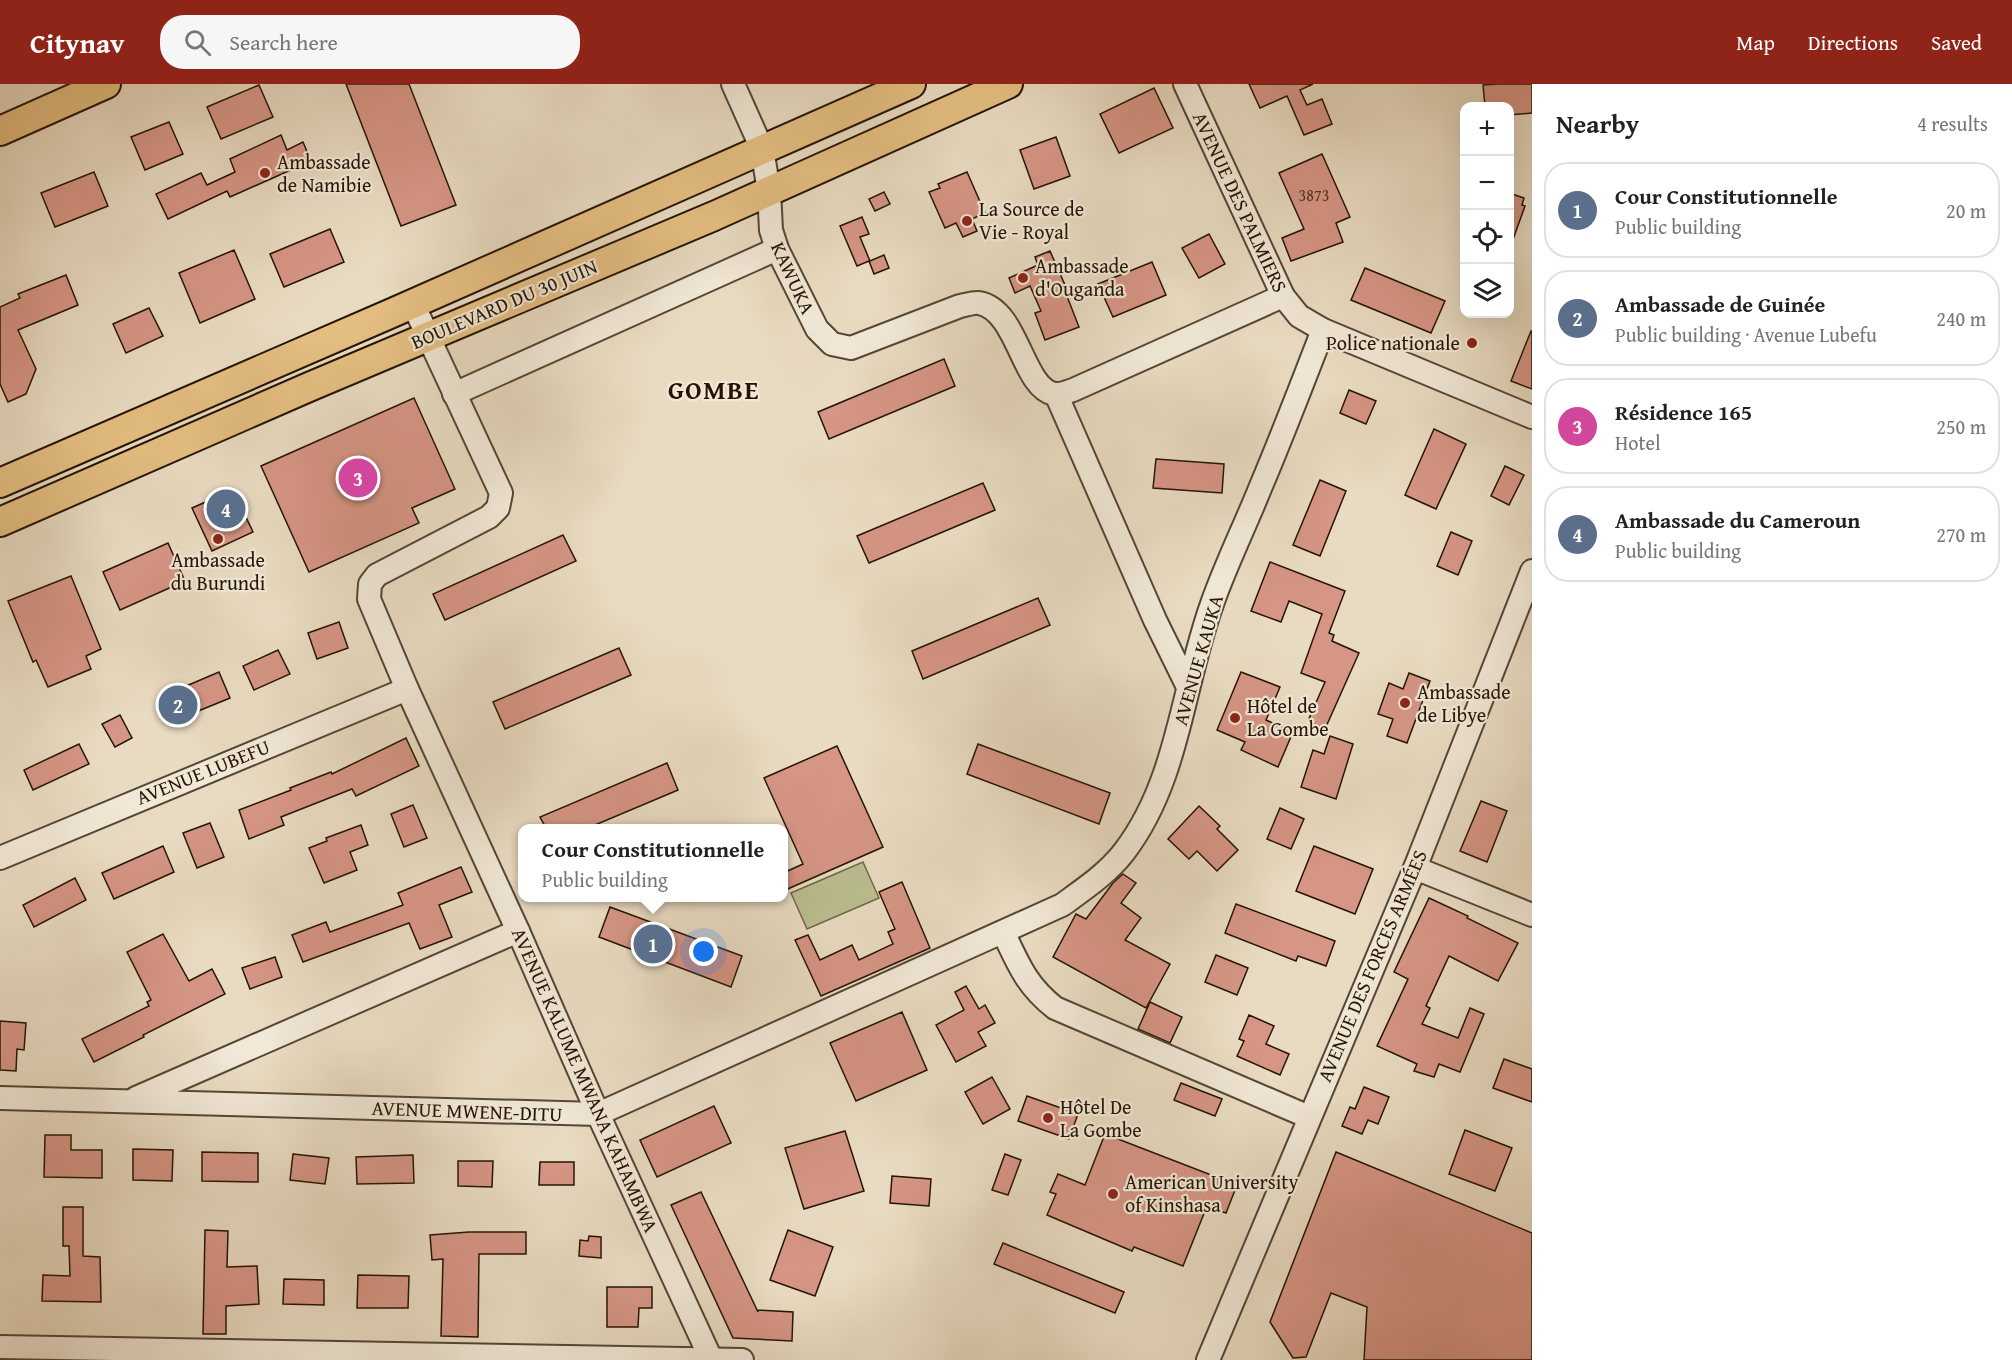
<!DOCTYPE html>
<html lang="en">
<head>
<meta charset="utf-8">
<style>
  body { margin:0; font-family:"Gentium Book Plus",serif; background:#f6f6f6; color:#222 }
  .controls { position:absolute; right:18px; top:18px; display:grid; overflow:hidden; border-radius:12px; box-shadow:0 6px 24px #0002 }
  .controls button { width:54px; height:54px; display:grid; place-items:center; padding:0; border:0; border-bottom:2px solid #e0e0e0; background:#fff; color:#222; font:30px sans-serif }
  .you { position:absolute; left:704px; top:868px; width:21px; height:21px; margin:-15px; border:4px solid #fff; border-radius:50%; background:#1a73e8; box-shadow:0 0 0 9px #1a73e833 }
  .badge { display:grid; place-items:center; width:39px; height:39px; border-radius:50%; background:#8f2418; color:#fff; font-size:20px; font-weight:700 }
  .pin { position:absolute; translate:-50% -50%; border:3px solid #fff; box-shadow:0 2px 6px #0006 }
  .popup { position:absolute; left:518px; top:740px; width:270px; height:78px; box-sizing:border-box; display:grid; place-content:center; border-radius:12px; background:#fff; filter:drop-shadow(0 2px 4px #0005); font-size:20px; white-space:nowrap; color:#767676 }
  .popup b { font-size:22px; color:#222 }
  .popup::after { content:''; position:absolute; left:50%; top:100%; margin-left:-12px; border:12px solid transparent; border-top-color:#fff }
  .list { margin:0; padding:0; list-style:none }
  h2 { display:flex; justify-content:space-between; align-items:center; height:78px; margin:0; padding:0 24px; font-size:26px }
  h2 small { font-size:20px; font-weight:400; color:#767676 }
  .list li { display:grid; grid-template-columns:39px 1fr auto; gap:18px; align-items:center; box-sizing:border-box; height:96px; margin:0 12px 12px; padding:0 12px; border:2px solid #e0e0e0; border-radius:24px }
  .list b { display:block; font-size:22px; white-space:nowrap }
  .list p { margin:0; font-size:20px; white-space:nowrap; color:#767676 }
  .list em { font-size:20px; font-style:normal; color:#767676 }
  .icon { flex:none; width:33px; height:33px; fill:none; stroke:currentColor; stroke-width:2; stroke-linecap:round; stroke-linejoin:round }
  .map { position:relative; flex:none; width:1532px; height:1276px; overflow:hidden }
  header { display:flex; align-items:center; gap:36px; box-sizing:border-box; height:84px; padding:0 30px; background:#8f2418; color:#fff }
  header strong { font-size:28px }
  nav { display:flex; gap:33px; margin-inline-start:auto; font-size:21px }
  .search { width:420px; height:54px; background:#f6f6f6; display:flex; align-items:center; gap:15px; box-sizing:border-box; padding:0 21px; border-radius:24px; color:#767676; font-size:22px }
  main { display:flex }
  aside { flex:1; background:#fff }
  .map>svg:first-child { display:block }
  .green { fill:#bbbe90; stroke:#70694a; stroke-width:1.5 }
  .building { fill:#d69585; stroke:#241404; stroke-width:1.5 }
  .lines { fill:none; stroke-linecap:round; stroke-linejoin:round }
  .minor-casing { stroke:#554634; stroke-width:26 }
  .major-casing { stroke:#241404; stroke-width:32 }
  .minor { stroke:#f1e8d7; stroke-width:22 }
  .major { stroke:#e4be81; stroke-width:28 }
  .poi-dot { fill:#8f2418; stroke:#f1e8d7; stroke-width:2 }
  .labels { text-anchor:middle; stroke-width:4.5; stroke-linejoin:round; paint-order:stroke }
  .number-label { font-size:16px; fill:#503424 }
  .poi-label { font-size:20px; fill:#241404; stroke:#f1e8d7; text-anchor:start }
  .street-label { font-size:20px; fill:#241404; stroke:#f1e8d7 }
  .district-label { font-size:26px; font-weight:bold; letter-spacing:1.5px; fill:#241404; stroke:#f1e8d7 }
</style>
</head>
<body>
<header>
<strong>Citynav</strong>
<div class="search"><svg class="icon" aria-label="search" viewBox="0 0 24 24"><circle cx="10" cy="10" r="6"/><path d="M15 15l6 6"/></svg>Search here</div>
<nav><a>Map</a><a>Directions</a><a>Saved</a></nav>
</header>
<main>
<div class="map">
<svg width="1532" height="1276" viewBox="0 0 1532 1276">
  <rect width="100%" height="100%" fill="#e9dbc2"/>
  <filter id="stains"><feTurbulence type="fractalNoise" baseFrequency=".00333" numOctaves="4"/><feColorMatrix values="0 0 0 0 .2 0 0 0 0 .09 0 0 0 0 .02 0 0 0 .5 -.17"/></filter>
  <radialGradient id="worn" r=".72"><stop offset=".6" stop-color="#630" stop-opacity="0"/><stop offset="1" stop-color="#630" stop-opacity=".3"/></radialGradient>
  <polygon class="green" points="863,778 879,814 807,845 791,809"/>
  <g class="building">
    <polygon points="346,0 409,0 456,121 401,142"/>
    <polygon points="1249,0 1313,0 1300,6 1307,21 1322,15 1332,40 1304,51 1287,12 1260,24"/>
    <polygon points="1497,0 1532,0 1532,29 1509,31 1509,22 1485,22 1483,1"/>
    <polygon points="259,1 273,33 221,55 207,23"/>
    <polygon points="1154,4 1173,44 1119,69 1100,30"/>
    <polygon points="169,38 183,70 145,86 131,53"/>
    <polygon points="281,51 287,66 303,58 311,77 230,113 227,107 168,135 156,110 201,89 207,101 235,88 230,75"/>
    <polygon points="1056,53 1070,92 1034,105 1020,66"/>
    <polygon points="1322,70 1350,133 1336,139 1343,158 1291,177 1282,154 1304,145 1279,89"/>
    <polygon points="94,88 108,122 55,143 41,109"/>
    <polygon points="967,88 985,129 972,135 977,147 963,153 956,139 945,144 929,108 940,104 938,100"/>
    <polygon points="884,108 890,120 875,127 869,115"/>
    <polygon points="1509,109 1524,114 1522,121 1525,122 1511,161 1509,161"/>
    <polygon points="862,133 869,150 860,153 870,177 884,171 889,184 874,190 869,177 857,182 840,142"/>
    <polygon points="330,145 344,178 284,203 270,170"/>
    <polygon points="1209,150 1225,180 1199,194 1182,164"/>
    <polygon points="234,166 255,215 200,239 179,189"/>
    <polygon points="1050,167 1065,201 1063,202 1079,243 1045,256 1035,229 1041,227 1030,202 1015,209 1009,194 1038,181 1035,173"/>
    <polygon points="1152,178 1166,211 1113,233 1098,200"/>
    <polygon points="1365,184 1445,217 1431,249 1351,216"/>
    <polygon points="66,191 78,221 18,246 36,285 26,310 8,318 0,300 0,223 20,214 18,210"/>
    <polygon points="149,224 163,252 126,269 113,240"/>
    <polygon points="1531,247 1532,247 1532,305 1511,297"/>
    <polygon points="944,275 955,302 829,355 818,328"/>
    <polygon points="1349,306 1376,317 1366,340 1340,329"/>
    <polygon points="414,314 455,405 412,424 419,439 309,488 261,382"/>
    <polygon points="1434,345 1466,360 1436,425 1405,411"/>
    <polygon points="1156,375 1224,380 1222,409 1153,404"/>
    <polygon points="1505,382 1524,391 1509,421 1491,412"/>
    <polygon points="1320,396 1346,407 1320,472 1293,461"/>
    <polygon points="983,399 995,426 869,479 857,452"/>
    <polygon points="233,406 253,448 212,467 192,424"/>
    <polygon points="1451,448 1472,457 1458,491 1437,482"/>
    <polygon points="563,451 576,477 445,536 433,510"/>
    <polygon points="168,459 185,497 120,526 103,488"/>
    <polygon points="1270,478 1345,507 1329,549 1334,551 1332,557 1359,569 1325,645 1308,637 1325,598 1301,589 1322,530 1289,517 1281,538 1251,527"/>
    <polygon points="71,492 101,565 86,572 91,585 48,603 36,576 33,578 8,517"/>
    <polygon points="1038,514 1050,541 923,595 912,567"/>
    <polygon points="339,538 348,564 317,575 308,549"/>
    <polygon points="619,564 631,591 505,645 493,618"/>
    <polygon points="278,566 290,590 254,606 243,582"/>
    <polygon points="219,588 230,614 169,639 158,614"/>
    <polygon points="1241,588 1280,603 1266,636 1293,648 1278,683 1241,666 1245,658 1217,646"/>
    <polygon points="1409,589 1430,597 1407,659 1387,652 1393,635 1378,630 1389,599 1403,605"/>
    <polygon points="120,631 132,654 115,663 102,640"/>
    <polygon points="1330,652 1353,660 1336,715 1301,703 1313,666 1324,670"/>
    <polygon points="406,654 419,682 356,712 352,705 281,733 284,741 249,755 239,726 291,706 290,704 331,688 332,690"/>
    <polygon points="79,660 89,680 33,706 24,686"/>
    <polygon points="978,660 1110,709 1099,740 967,690"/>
    <polygon points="837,662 883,763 783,807 783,789 803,780 764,694"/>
    <polygon points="667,679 678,706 588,744 546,744 540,733"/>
    <polygon points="1481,717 1507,727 1487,778 1460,767"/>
    <polygon points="413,721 427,754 404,763 391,730"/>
    <polygon points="1199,722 1220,742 1217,745 1238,766 1217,787 1197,767 1189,775 1168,755"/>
    <polygon points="1280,724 1304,735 1291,765 1267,755"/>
    <polygon points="210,739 224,773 197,784 183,749"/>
    <polygon points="361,741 368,761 350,768 357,786 324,799 309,764 327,757 326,754"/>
    <polygon points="163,762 174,788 114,815 102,789"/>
    <polygon points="1314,762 1373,785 1355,830 1296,807"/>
    <polygon points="461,783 472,808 439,821 452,853 420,865 409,839 303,878 292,851 326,838 330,848 403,821 398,809"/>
    <polygon points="1123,790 1136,799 1121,819 1141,834 1125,856 1170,880 1146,924 1053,873 1076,830 1086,835 1113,799"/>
    <polygon points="75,794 86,816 34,843 23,821"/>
    <polygon points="902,798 930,864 821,912 795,856 808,851 820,876 852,861 859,876 893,860 888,848 895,845 879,808"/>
    <polygon points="1429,814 1468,832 1467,834 1518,859 1498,897 1449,872 1426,922 1430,924 1422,940 1458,954 1470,924 1484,930 1460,988 1439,980 1434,993 1414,987 1417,980 1377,962 1408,895 1394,888"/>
    <polygon points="1236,820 1335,857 1326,882 1298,872 1296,877 1225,849"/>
    <polygon points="610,823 742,872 731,903 599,853"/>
    <polygon points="163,850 189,897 212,885 225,910 143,951 144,953 94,978 82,955 149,922 147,918 151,916 127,868"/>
    <polygon points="1216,871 1248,884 1237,911 1205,898"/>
    <polygon points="275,873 282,893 250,905 242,884"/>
    <polygon points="966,902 979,925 985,921 995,939 978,948 986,962 956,978 936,941 964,926 955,908"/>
    <polygon points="1150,918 1182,933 1170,959 1138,945"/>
    <polygon points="902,928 927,986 856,1017 830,959"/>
    <polygon points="1249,931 1274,942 1266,960 1289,970 1280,991 1237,972 1244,957 1239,955"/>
    <polygon points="0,937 26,939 24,966 17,965 16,987 0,986"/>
    <polygon points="1504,975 1532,985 1532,1018 1493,1004"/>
    <polygon points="992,993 1010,1025 983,1040 965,1008"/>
    <polygon points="1181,999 1222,1015 1215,1032 1174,1016"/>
    <polygon points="1364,1003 1389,1013 1378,1040 1368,1036 1362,1050 1342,1042 1350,1023 1355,1025"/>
    <polygon points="1027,1012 1078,1030 1069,1055 1018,1037"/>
    <polygon points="714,1022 731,1059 657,1093 640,1056"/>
    <polygon points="1465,1046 1512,1064 1495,1107 1449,1090"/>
    <polygon points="845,1047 864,1107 804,1125 785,1064"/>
    <polygon points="1105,1050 1237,1101 1226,1129 1207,1122 1183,1182 1134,1163 1132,1167 1047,1131 1056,1110 1050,1108 1058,1090 1085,1101"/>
    <polygon points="45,1051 71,1051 71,1066 102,1066 102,1094 44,1093"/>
    <polygon points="133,1065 173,1066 172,1097 133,1096"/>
    <polygon points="202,1068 258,1069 258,1098 202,1097"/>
    <polygon points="1336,1068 1532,1149 1532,1276 1364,1276 1367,1223 1331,1209 1306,1273 1293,1274 1270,1238"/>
    <polygon points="293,1070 329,1074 325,1100 290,1096"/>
    <polygon points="1005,1070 1021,1076 1008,1111 992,1106"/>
    <polygon points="413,1071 414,1099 357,1100 356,1073"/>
    <polygon points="458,1077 493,1077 492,1103 458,1102"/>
    <polygon points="540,1078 574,1078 574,1101 539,1101"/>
    <polygon points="892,1092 931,1095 929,1122 890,1119"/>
    <polygon points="701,1108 758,1228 758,1226 793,1228 792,1257 733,1254 671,1121"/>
    <polygon points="63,1123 83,1123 83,1172 100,1173 101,1218 42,1217 43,1191 70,1192 69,1162 63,1162"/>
    <polygon points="205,1146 228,1147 227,1183 257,1182 259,1220 226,1222 226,1250 203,1250"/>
    <polygon points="788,1146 833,1163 815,1212 770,1196"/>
    <polygon points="469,1148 526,1148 526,1170 479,1170 478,1253 441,1252 443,1175 432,1176 430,1151"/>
    <polygon points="589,1152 601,1153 601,1174 579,1172 580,1156 588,1157"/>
    <polygon points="1003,1159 1124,1208 1115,1229 994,1180"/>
    <polygon points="358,1191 409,1192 408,1224 357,1224"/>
    <polygon points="284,1195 324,1196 324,1221 283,1220"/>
    <polygon points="607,1203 652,1203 652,1224 639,1224 638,1243 607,1243"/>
  </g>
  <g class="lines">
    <g class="minor-casing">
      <g id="minor">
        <path d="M733 0 762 65 769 107 771 146 777 165 817 245 832 260 851 264 960 222C966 221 974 218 979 219 1018 226 1022 303 1054 310 1060 311 1067 308 1073 306L1283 212"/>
        <polyline points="1185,0 1283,212 1299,232 1323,246 1532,333"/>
        <polyline points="413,220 501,409 498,424 489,433 377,491 370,500 369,515 407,605 518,847 598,1030 711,1275"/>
        <polyline points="454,310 777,165"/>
        <polyline points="1056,310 1155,536 1188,603"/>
        <polyline points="0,774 407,605"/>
        <polyline points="1415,784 1532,831"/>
        <path d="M1003 848C1019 881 1026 901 1055 924L1309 1033"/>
        <path d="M0 1014 598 1030 1062 821C1084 805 1107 790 1124 768 1179 696 1182 603 1212 520 1226 480 1245 442 1261 402 1283 350 1303 298 1323 246"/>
        <polyline points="136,1014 518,847"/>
        <polyline points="0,1263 742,1276"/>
        <polyline points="1208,1276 1415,784 1532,487"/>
      </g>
    </g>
    <g class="major-casing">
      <g id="major">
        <polyline points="0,47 106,0"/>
        <polyline points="0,399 392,229 911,0"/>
        <polyline points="0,438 309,303 714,132 1008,0"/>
      </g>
    </g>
    <use href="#minor" class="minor"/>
    <use href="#major" class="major"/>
  </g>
  <g class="poi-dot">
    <circle cx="265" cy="89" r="6"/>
    <circle cx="967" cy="137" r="6"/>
    <circle cx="1023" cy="194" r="6"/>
    <circle cx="1472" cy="259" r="6"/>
    <circle cx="218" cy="455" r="6"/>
    <circle cx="1405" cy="619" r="6"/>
    <circle cx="1235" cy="634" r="6"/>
    <circle cx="1048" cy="1034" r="6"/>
    <circle cx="1113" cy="1110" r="6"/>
  </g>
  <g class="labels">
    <g class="number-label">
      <text x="1314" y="117">3873</text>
    </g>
    <g class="poi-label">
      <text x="277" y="85">Ambassade<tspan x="277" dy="23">de Namibie</tspan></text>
      <text x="979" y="132">La Source de<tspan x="979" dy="23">Vie - Royal</tspan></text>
      <text x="1035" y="189">Ambassade<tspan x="1035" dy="23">d'Ouganda</tspan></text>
      <text x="1460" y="266" text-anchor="end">Police nationale</text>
      <text x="218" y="483" text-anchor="middle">Ambassade<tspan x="218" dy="23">du Burundi</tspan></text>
      <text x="1417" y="615">Ambassade<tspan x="1417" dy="23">de Libye</tspan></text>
      <text x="1247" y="629">Hôtel de<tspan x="1247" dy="23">La Gombe</tspan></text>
      <text x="1060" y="1030">Hôtel De<tspan x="1060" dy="23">La Gombe</tspan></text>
      <text x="1125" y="1105">American University<tspan x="1125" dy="23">of Kinshasa</tspan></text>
    </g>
    <g class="street-label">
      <text transform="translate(1240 118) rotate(65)" y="7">AVENUE DES PALMIERS</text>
      <text transform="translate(793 194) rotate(65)" y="7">KAWUKA</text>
      <text transform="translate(504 220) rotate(-23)" y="7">BOULEVARD DU 30 JUIN</text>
      <text transform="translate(1198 576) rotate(-74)" y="7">AVENUE KAUKA</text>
      <text transform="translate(203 688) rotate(-22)" y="7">AVENUE LUBEFU</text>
      <text transform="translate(1372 882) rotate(-67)" y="7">AVENUE DES FORCES ARMÉES</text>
      <text transform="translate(585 996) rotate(66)" y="7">AVENUE KALUME MWANA KAHAMBWA</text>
      <text transform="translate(467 1027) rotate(2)" y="7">AVENUE MWENE-DITU</text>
    </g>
    <g class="district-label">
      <text x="714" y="315">GOMBE</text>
    </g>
  </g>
  <rect width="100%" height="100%" filter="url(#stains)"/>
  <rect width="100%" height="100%" fill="url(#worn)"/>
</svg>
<div class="controls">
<button>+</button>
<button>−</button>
<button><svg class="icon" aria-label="locate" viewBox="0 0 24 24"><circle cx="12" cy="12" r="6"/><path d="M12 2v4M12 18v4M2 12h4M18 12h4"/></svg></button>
<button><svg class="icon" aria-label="layers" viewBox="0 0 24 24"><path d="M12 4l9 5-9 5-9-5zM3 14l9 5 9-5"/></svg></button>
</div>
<div class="you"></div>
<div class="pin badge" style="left:653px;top:860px;background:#5c6f8a">1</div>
<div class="popup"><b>Cour Constitutionnelle</b>Public building</div>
<div class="pin badge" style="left:178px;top:621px;background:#5c6f8a">2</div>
<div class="pin badge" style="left:358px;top:394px;background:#d1479c">3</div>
<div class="pin badge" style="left:226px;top:425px;background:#5c6f8a">4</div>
</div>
<aside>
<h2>Nearby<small>4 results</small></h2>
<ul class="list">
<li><span class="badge" style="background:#5c6f8a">1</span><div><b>Cour Constitutionnelle</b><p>Public building</p></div><em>20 m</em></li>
<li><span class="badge" style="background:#5c6f8a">2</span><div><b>Ambassade de Guinée</b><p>Public building · Avenue Lubefu</p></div><em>240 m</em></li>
<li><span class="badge" style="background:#d1479c">3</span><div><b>Résidence 165</b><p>Hotel</p></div><em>250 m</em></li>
<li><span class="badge" style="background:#5c6f8a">4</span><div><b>Ambassade du Cameroun</b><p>Public building</p></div><em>270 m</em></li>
</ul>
</aside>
</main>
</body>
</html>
